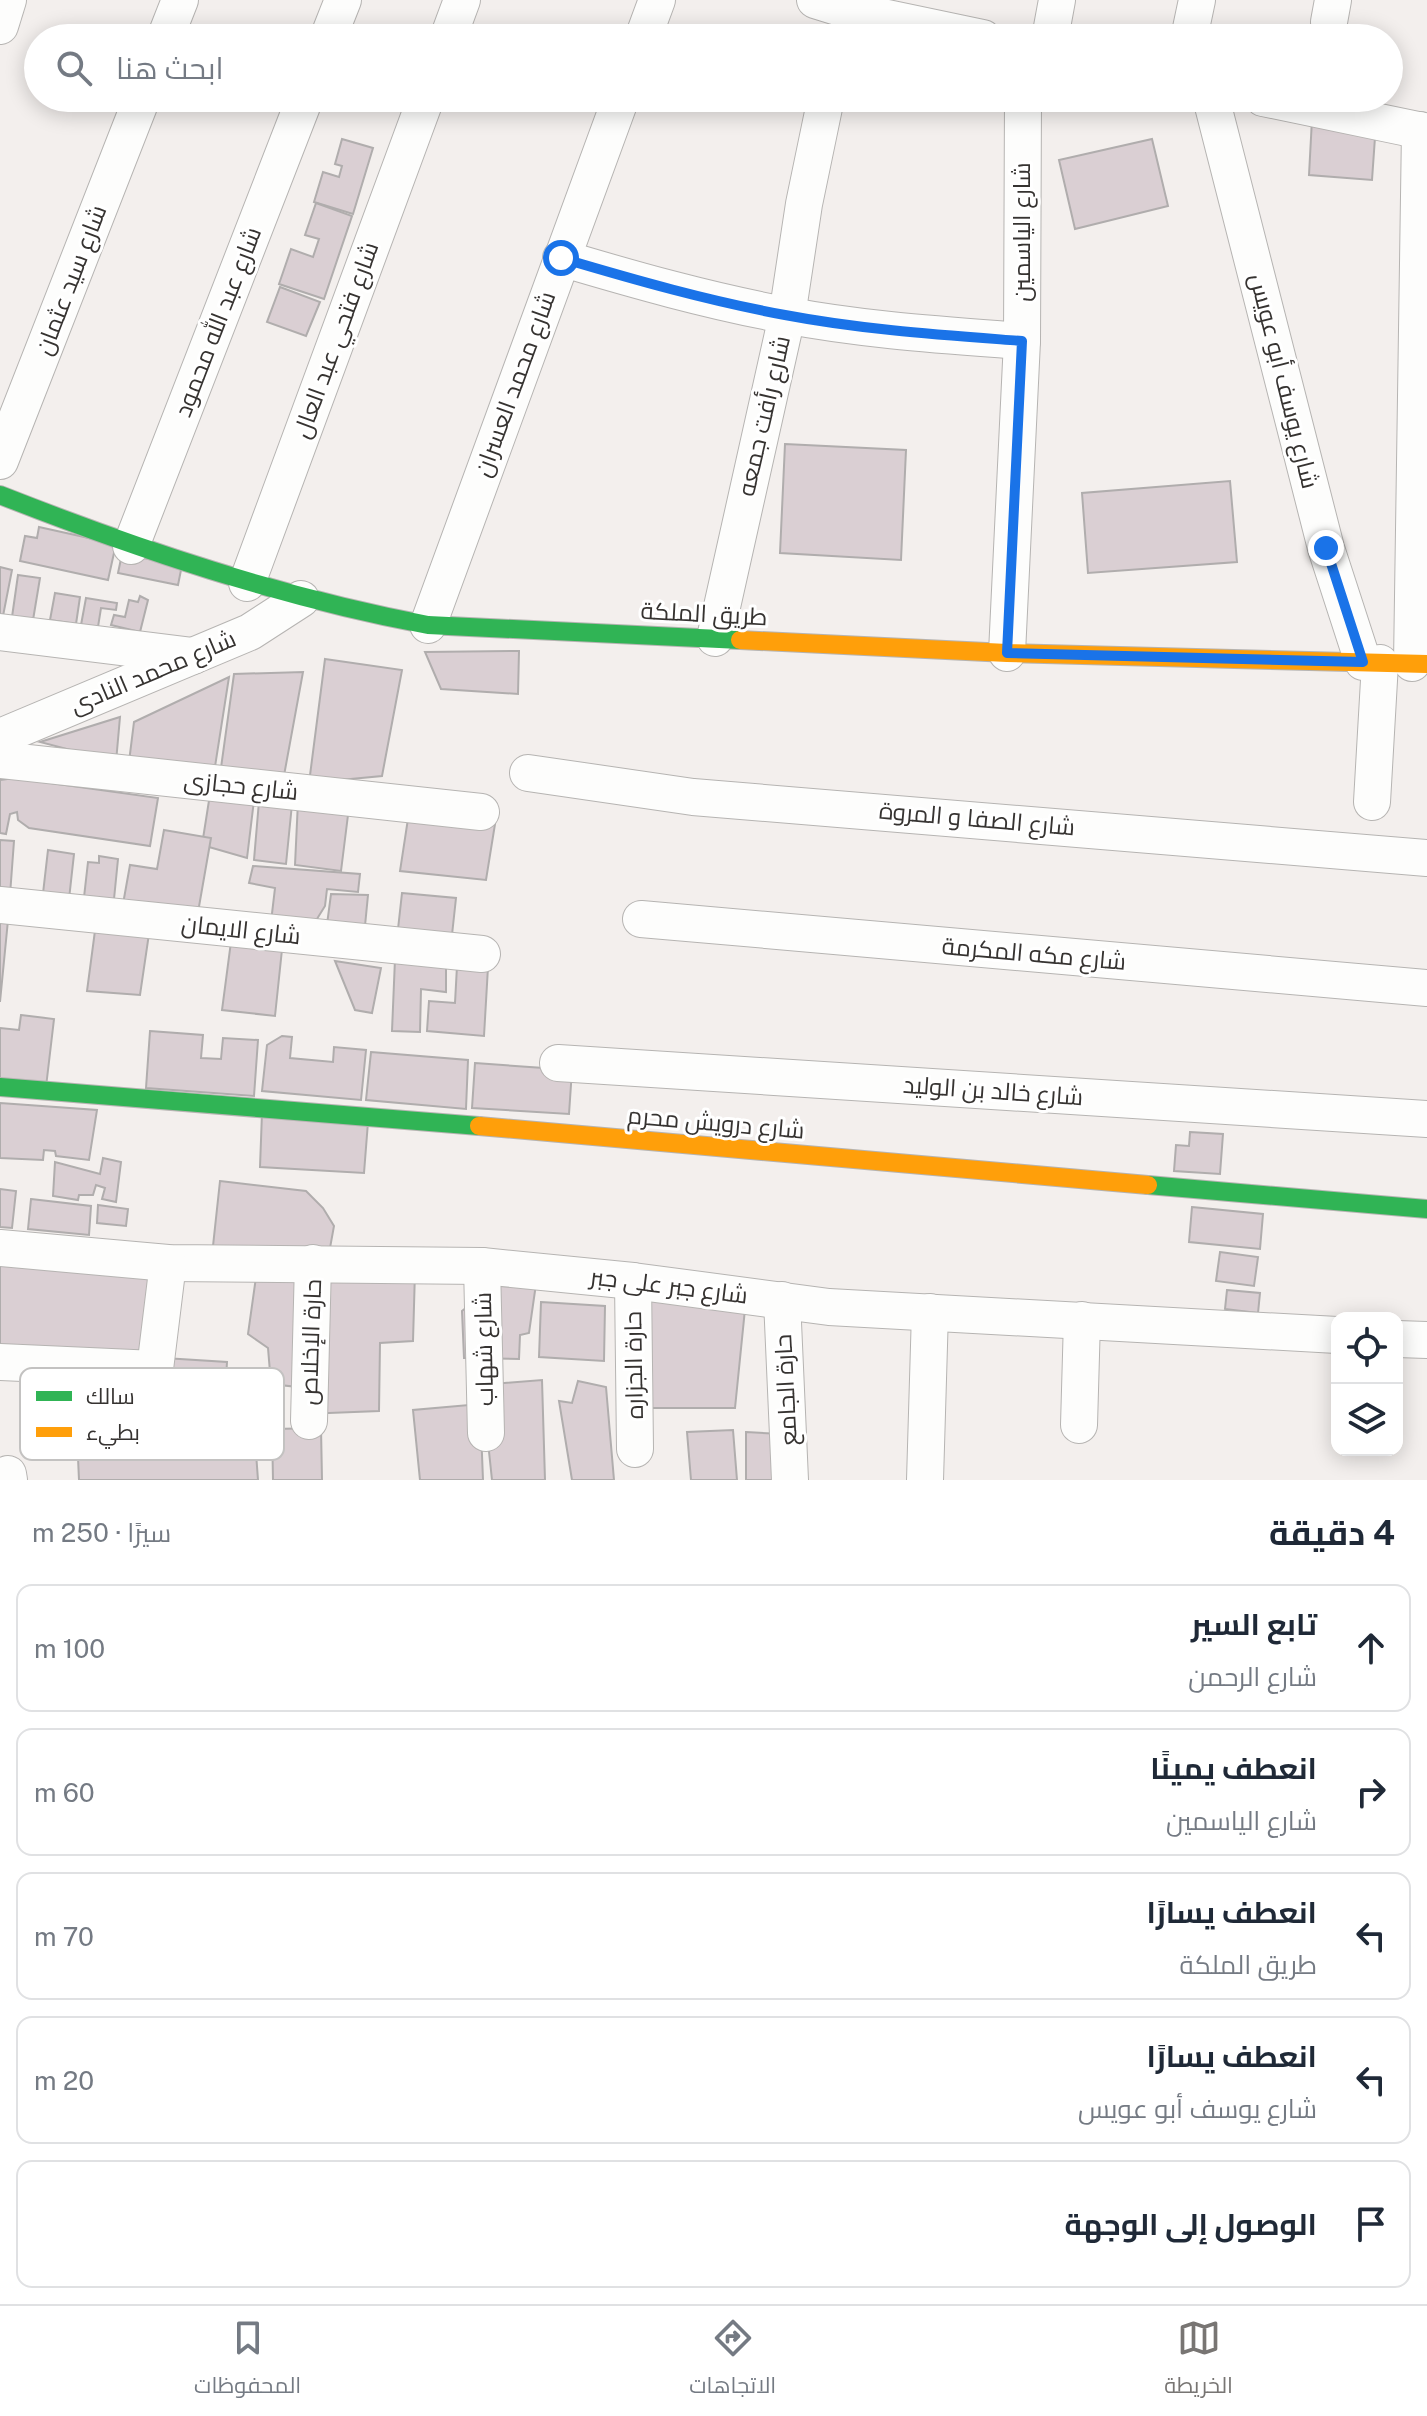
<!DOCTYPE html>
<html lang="ar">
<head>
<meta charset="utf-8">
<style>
  body { margin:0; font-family:"Public Sans",Cairo,sans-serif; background:#f2f2f3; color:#1f2937; direction:rtl }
  .controls { position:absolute; right:24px; bottom:24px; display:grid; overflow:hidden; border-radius:16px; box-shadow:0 4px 20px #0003 }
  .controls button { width:72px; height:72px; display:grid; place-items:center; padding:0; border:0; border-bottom:2px solid #e0e1e3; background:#fff; color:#1f2937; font:40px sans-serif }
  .stop { position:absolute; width:24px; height:24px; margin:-18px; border:6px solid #1a73e8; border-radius:50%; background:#fff }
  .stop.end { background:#1a73e8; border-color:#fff; box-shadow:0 2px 8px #0008 }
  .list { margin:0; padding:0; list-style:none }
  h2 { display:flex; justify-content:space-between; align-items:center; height:104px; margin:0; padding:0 32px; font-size:34px }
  h2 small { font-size:26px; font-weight:400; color:#747a83 }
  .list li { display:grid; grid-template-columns:52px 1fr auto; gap:24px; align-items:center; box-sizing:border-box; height:128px; margin:0 16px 16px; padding:0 16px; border:2px solid #e0e1e3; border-radius:16px }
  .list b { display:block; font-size:30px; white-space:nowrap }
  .list p { margin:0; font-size:26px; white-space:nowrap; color:#747a83 }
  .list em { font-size:26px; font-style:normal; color:#747a83 }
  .icon { flex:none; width:44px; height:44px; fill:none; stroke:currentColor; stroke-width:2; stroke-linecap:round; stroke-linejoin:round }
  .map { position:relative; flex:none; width:1427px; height:1480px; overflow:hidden; direction:ltr }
  .search { position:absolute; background:#fff; box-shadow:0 4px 20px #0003; left:24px; right:24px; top:24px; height:88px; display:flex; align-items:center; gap:20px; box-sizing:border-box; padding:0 28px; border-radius:44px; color:#747a83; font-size:30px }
  .sheet { height:824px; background:#fff }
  nav { display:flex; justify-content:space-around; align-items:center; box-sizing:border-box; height:112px; border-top:2px solid #e0e1e3; background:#fff; font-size:22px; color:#747a83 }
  nav a { display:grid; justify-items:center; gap:4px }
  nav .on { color:#787573 }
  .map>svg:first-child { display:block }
  .building { fill:#dacfd3; stroke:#b0adad; stroke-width:2 }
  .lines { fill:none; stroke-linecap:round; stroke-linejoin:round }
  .street-casing { stroke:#b6b4b2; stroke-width:38 }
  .fast-casing { stroke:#b6b4b2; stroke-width:20 }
  .slow-casing { stroke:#b6b4b2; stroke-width:20 }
  .street { stroke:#fdfdfc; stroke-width:36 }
  .fast { stroke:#30b455; stroke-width:18 }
  .slow { stroke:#ff9f0a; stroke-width:18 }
  .route { stroke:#1a73e8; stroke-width:10 }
  .labels { text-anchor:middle; stroke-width:6; stroke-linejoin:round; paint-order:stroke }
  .street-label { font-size:24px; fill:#363331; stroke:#fff }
  .key { fill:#fff; stroke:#c3c2c1; stroke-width:2 }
  .key-label { font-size:22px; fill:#363331 }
</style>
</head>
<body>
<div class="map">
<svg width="1427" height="1480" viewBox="0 0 1427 1480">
  <rect width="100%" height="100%" fill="#f3efed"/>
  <g class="building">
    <polygon points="1312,119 1376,123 1372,180 1309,175"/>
    <polygon points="342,139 373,148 353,214 314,202 323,172 339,177 342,166 335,164"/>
    <polygon points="1152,139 1168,206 1075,229 1059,160"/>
    <polygon points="316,203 352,216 324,299 279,284 291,249 313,257 319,239 305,235"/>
    <polygon points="280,287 320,302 306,336 267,322"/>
    <polygon points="785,444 906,450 901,560 780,553"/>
    <polygon points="1230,481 1237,562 1088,573 1082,493"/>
    <polygon points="39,527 116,544 108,580 20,561 25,536 37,538"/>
    <polygon points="122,554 182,565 178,585 118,573"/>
    <polygon points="0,567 12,570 3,616 0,616"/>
    <polygon points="18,575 40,578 33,620 12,617"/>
    <polygon points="55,593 80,597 76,624 50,620"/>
    <polygon points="140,596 148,600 140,632 111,625 114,615 125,617 129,600 138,602"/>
    <polygon points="86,598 117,603 116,610 101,608 98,627 81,625"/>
    <polygon points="519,651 518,694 441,689 425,652"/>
    <polygon points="325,659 402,670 382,776 309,783"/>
    <polygon points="303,672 283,781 220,775 234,674"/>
    <polygon points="229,677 214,773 129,762 134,722"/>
    <polygon points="120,717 116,762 40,742"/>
    <polygon points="15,778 158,798 150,846 29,828 18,820 17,812 10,814 6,834 0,833 0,780"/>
    <polygon points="210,794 254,800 247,858 202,845"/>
    <polygon points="259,801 292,804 286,864 254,860"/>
    <polygon points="298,801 349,807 341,871 295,865"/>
    <polygon points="409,812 496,818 486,880 400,871"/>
    <polygon points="164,830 211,838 197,918 123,904 130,865 157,869"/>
    <polygon points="0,840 14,841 10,895 0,894"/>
    <polygon points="48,850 74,854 69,899 42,902"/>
    <polygon points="99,856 118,859 113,909 83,906 88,862 99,863"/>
    <polygon points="253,866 360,874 358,892 327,889 325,906 312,927 271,922 275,888 249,883"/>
    <polygon points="402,893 456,898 451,944 397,938"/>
    <polygon points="331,894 368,895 364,936 326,932"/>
    <polygon points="0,909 9,910 0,1002"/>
    <polygon points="96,923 150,927 140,995 87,991"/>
    <polygon points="232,934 283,940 275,1016 222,1010"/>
    <polygon points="446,958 446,992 421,989 420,1032 392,1031 395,959"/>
    <polygon points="335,961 381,968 372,1013 355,1010"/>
    <polygon points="457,966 488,967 484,1036 427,1031 429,1001 455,1003"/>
    <polygon points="21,1015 54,1019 46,1087 0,1081 0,1028 19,1030"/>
    <polygon points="150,1031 203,1035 201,1058 221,1059 223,1038 258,1040 254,1096 146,1088"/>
    <polygon points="282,1036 292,1037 290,1058 333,1062 334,1047 366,1050 361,1100 262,1091 267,1045"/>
    <polygon points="371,1052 468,1060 466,1109 366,1100"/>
    <polygon points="475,1063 572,1070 569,1114 472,1108"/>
    <polygon points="0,1103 97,1110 89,1160 56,1156 55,1151 44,1150 43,1160 0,1158"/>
    <polygon points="262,1113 368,1122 364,1173 260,1167"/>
    <polygon points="1190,1132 1223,1134 1220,1174 1174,1171 1176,1145 1189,1146"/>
    <polygon points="103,1158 121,1162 116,1202 102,1199 105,1188 96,1185 93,1195 79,1195 78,1200 53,1196 55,1162 100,1174"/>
    <polygon points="220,1181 306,1191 323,1208 334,1226 330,1248 213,1246"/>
    <polygon points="0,1189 16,1191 12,1228 0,1227"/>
    <polygon points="31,1199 91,1206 89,1235 28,1229"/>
    <polygon points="98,1205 128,1209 126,1226 97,1223"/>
    <polygon points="1192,1207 1263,1214 1260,1249 1189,1242"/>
    <polygon points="1220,1252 1258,1257 1254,1286 1216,1281"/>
    <polygon points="0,1256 159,1267 144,1364 0,1356"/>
    <polygon points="257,1270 415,1271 413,1341 380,1343 379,1411 304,1414 306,1388 271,1384 268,1348 248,1334"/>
    <polygon points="472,1282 536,1284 529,1333 520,1335 519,1359 464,1358 462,1311 467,1307"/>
    <polygon points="620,1290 745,1309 735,1408 651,1408"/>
    <polygon points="1227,1290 1260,1293 1258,1313 1225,1309"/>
    <polygon points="541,1302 605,1306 604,1361 539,1357"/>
    <polygon points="148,1357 227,1362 224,1412 144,1407"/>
    <polygon points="542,1380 545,1480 492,1480 488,1442 493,1384"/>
    <polygon points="578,1381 606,1387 614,1480 572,1480 559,1401 572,1403"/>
    <polygon points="480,1404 483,1480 420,1480 413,1410"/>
    <polygon points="176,1425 178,1439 206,1444 255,1439 258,1480 79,1480 77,1435"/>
    <polygon points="321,1428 322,1480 273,1480 272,1429"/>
    <polygon points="733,1430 737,1480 691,1480 687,1432"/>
    <polygon points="746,1432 781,1434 784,1480 746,1480"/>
  </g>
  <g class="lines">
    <g class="street-casing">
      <g id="street">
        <polyline points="815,0 844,9 983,38"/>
        <polyline points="1329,22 1333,0"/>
        <polyline points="0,26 8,0"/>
        <polyline points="165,38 180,0"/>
        <polyline points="328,38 343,0"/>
        <polyline points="448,38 462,0"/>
        <polyline points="643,38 657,0"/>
        <polyline points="1050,38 1057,0"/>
        <polyline points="1189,38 1197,0"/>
        <polyline points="1211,98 1326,548 1363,662"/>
        <polyline points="1263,98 1427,132"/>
        <path d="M561 258C635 280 709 301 785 315 863 330 943 335 1022 341"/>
        <polyline points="0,461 142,98"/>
        <polyline points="131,546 305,98"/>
        <polyline points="247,583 426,98"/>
        <polyline points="428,625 621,98"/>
        <polyline points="0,632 193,656"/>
        <polyline points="715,638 787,316 804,204 826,98"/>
        <polyline points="1007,653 1022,341 1023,98"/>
        <polyline points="1412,663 1420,130"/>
        <polyline points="0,737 250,632 301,599"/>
        <polyline points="0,760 481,812"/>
        <polyline points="528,773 693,797 1427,858"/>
        <polyline points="1372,802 1380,663"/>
        <polyline points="0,905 482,954"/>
        <polyline points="641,919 1427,988"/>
        <polyline points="558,1063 1427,1119"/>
        <polyline points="0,1248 168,1263 482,1266 633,1281 829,1307 1337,1335"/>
        <polyline points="168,1263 155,1369 170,1417"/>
        <polyline points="482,1266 486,1433"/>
        <polyline points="633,1281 635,1449"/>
        <polyline points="782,1300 790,1480"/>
        <polyline points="1397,1339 1427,1340"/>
        <polyline points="0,1362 155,1369"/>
        <polyline points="309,1421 313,1263"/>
        <polyline points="1079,1425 1082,1320"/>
        <polyline points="8,1474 9,1480"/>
        <polyline points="925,1480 930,1312"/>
      </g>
    </g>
    <g class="fast-casing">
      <g id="fast">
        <path d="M0 495C140 550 280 597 428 625L740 640"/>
        <polyline points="0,1087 479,1126"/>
        <polyline points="1148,1185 1427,1209"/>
      </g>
    </g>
    <g class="slow-casing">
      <g id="slow">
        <polyline points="740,640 1007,653 1427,664"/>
        <polyline points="479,1126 1148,1185"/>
      </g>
    </g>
    <use href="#street" class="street"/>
    <use href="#fast" class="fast"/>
    <use href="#slow" class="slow"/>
  </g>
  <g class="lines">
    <path class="route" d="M561 258C635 280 709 301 785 315 864 330 943 335 1022 341L1007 653 1363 662 1326 548"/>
  </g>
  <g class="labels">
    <g class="street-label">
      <text transform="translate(1022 232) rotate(-90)" y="8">شارع الياسمين</text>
      <text transform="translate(71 280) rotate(-69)" y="8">شارع سيد عثمان</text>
      <text transform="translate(218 322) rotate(-69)" y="8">شارع عبد الله محمود</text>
      <text transform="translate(336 340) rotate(-70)" y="8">شارع فتحي عبد العال</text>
      <text transform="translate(1284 381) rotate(76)" y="8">شارع يوسف أبو عويس</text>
      <text transform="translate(515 384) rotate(-70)" y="8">شارع محمد العسران</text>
      <text transform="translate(764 416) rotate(-77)" y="8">شارع رأفت جمعه</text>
      <text transform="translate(704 614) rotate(3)" y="8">طريق الملكة</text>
      <text transform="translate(153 672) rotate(-23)" y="8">شارع محمد النادى</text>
      <text transform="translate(241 786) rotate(6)" y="8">شارع حجازى</text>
      <text transform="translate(977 819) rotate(5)" y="8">شارع الصفا و المروة</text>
      <text transform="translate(241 930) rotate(6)" y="8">شارع الايمان</text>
      <text transform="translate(1034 954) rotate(5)" y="8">شارع مكه المكرمة</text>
      <text transform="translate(993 1091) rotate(4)" y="8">شارع خالد بن الوليد</text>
      <text transform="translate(716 1123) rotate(5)" y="8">شارع درويش محرم</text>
      <text transform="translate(669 1286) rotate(7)" y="8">شارع جبر على جبر</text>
      <text transform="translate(311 1342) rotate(-88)" y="8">حارة الإخلاص</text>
      <text transform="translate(484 1349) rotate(-91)" y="8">شارع شهاب</text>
      <text transform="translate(634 1365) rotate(-91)" y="8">حارة الجزاره</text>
      <text transform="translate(786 1390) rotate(-93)" y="8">حارة الجامع</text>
    </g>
  </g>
  <rect x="20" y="1368" width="264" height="92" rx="12" class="key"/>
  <rect x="36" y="1391" width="36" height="10" fill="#30b455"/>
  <rect x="36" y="1427" width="36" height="10" fill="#ff9f0a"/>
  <g class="key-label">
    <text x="86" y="1404">سالك</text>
    <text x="86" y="1440">بطيء</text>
  </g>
</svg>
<div class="controls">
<button><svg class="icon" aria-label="locate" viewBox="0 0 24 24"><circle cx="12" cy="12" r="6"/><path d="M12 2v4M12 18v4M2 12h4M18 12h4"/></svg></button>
<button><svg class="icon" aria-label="layers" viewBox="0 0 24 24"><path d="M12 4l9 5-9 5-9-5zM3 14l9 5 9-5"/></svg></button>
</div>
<div class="stop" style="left:561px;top:258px"></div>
<div class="stop end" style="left:1326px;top:548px"></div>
<div class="search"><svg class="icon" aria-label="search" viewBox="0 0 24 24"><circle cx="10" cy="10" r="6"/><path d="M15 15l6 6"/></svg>ابحث هنا</div>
</div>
<section class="sheet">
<h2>4 دقيقة<small>سيرًا · 250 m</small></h2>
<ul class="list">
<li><svg class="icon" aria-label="ahead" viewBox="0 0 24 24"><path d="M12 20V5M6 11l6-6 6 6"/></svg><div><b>تابع السير</b><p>شارع الرحمن</p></div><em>100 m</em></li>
<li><svg class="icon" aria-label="right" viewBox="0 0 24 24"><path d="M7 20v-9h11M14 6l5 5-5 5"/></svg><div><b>انعطف يمينًا</b><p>شارع الياسمين</p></div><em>60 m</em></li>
<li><svg class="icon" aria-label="left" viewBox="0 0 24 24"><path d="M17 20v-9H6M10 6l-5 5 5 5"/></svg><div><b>انعطف يسارًا</b><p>طريق الملكة</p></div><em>70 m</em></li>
<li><svg class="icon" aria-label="left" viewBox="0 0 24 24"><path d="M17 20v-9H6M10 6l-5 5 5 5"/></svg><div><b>انعطف يسارًا</b><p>شارع يوسف أبو عويس</p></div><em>20 m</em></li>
<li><svg class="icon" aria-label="arrive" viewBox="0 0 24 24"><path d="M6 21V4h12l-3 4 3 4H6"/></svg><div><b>الوصول إلى الوجهة</b></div></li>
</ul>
</section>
<nav>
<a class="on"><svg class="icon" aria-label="map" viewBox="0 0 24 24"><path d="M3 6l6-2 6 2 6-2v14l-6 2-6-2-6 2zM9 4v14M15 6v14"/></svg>الخريطة</a>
<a><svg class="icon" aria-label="directions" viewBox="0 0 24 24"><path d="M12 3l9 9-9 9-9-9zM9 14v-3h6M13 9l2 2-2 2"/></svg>الاتجاهات</a>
<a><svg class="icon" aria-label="saved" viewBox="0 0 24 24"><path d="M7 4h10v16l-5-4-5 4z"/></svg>المحفوظات</a>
</nav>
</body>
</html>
